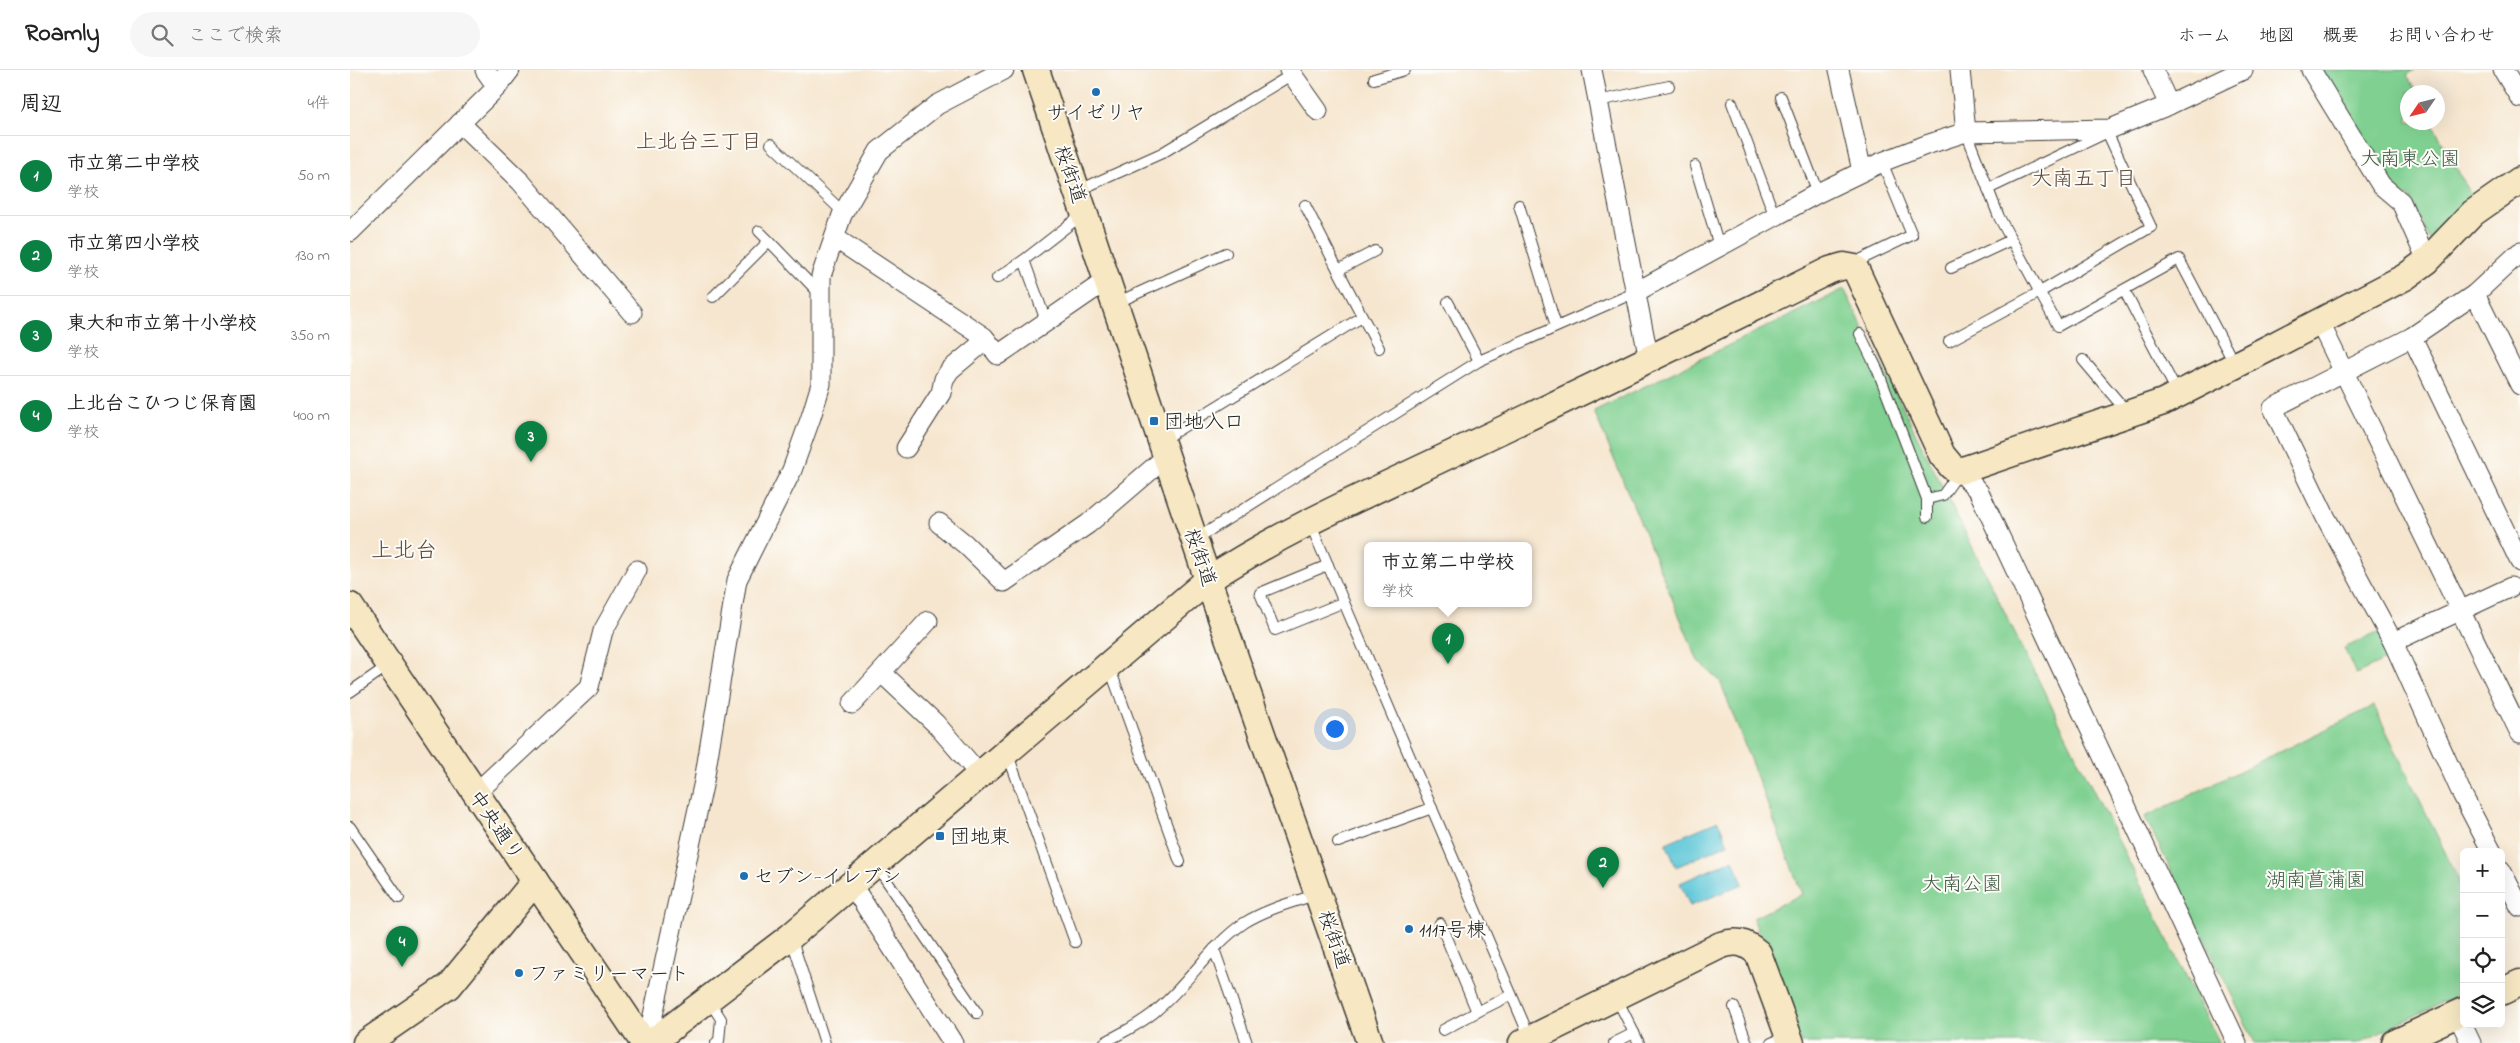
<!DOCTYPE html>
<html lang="ja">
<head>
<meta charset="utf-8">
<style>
  body { margin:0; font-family:"Indie Flower","Klee One",sans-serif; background:#f6f6f6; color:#222 }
  .controls { position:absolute; right:15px; bottom:15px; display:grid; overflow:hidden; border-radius:8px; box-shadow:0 5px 20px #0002 }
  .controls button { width:45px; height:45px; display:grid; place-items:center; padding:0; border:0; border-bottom:1px solid #e0e0e0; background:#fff; color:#222; font:25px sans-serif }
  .compass { position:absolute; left:2050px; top:15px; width:45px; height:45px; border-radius:50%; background:#fff; box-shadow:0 5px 20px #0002; rotate:235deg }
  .you { position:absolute; left:984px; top:658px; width:18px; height:18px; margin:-12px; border:4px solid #fff; border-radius:50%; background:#1a73e8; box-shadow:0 0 0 8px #1a73e833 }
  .badge { display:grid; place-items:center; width:32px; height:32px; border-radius:50%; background:#0b8043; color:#fff; font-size:16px; font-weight:700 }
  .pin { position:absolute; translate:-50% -41px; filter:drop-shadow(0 1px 2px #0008) }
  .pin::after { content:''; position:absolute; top:26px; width:18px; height:15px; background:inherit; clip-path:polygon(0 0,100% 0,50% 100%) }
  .popup { position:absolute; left:1014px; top:472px; width:168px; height:65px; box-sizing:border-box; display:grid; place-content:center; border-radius:8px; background:#fff; filter:drop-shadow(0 1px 4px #0005); font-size:16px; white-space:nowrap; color:#767676 }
  .popup b { font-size:19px; color:#222 }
  .popup::after { content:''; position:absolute; left:50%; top:100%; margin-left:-10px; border:10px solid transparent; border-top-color:#fff }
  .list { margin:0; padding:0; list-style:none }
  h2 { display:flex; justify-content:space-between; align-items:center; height:65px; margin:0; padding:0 20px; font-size:21px }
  h2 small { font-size:16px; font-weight:400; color:#767676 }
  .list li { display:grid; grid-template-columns:32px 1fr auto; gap:15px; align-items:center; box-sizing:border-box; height:80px; padding:0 20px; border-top:1px solid #e0e0e0 }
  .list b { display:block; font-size:19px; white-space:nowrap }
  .list p { margin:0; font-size:16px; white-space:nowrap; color:#767676 }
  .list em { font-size:16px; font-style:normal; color:#767676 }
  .icon { flex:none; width:28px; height:28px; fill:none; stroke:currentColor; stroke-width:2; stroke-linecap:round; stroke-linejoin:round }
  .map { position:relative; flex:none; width:2170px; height:973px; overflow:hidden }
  header { display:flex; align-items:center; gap:30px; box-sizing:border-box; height:70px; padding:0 25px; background:#fff; border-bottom:1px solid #e0e0e0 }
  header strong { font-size:24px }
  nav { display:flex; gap:28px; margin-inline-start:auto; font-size:18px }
  .search { width:350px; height:45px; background:#f6f6f6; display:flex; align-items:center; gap:12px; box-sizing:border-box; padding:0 18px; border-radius:28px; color:#767676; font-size:19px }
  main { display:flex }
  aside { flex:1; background:#fff }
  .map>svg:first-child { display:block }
  .green { fill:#7fd091; stroke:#4e7656 }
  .water { fill:#5cc6d8; stroke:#3c717a }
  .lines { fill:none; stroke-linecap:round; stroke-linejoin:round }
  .lane-casing { stroke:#3d3a37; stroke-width:12 }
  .street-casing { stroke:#3d3a37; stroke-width:21 }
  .secondary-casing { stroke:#3d3a37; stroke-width:29 }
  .lane { stroke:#fff; stroke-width:10 }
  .street { stroke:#fff; stroke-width:19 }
  .secondary { stroke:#f7e8c3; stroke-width:26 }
  .poi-dot { fill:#1f6fb2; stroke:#fdfcf7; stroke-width:2 }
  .labels { text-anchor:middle; stroke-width:4; stroke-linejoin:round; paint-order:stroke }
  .poi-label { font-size:20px; fill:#1c1c1c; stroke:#fdfcf7; text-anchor:start }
  .park-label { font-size:20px; fill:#3f5b45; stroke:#fdfcf7 }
  .street-label { font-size:20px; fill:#1c1c1c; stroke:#fdfcf7 }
  .neighbourhood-label { font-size:21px; fill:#5e453a; stroke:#fdfcf7 }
  .quarter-label { font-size:22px; fill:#5e453a; stroke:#fdfcf7 }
</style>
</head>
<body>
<header>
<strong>Roamly</strong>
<div class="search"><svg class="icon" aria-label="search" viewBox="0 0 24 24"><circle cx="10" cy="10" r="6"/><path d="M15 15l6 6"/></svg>ここで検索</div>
<nav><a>ホーム</a><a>地図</a><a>概要</a><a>お問い合わせ</a></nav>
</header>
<main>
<aside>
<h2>周辺<small>4件</small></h2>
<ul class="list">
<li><span class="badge">1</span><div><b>市立第二中学校</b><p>学校</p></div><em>50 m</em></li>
<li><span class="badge">2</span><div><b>市立第四小学校</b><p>学校</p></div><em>130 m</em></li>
<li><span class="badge">3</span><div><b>東大和市立第十小学校</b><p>学校</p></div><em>350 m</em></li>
<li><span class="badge">4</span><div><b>上北台こひつじ保育園</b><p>学校</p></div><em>400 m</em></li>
</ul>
</aside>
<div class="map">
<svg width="2170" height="973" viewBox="0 0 2170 973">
  <rect width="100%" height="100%" fill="#fdfcf7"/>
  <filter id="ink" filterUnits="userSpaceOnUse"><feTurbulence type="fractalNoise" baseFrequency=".02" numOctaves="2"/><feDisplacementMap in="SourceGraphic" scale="10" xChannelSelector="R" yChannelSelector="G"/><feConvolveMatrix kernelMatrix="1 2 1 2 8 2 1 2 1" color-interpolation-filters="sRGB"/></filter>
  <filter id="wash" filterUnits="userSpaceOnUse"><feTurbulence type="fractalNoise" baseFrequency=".0096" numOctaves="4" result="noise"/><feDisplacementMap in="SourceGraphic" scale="20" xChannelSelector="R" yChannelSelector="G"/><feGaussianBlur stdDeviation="1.12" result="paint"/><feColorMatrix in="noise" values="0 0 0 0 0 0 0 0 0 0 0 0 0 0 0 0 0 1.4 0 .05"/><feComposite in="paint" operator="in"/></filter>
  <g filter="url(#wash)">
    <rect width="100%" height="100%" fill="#f6e6cf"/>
    <g class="green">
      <polygon points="1972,0 2065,0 2057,5 2066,22 2058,22 2058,52 2082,53 2124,130 2083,179 2061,129 2034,112"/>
      <polygon points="1494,219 1869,973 1451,973 1403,848 1452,824 1370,611 1348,591 1244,341"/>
      <polygon points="2032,561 2044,586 2006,604 1994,578"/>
      <polygon points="2024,636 2114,821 2114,922 2009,973 1905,973 1795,747"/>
    </g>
    <g class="water">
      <polygon points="1368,751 1378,774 1326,797 1316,773"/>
      <polygon points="1383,790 1393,814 1340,836 1330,813"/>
    </g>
  </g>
  <g filter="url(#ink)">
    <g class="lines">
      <g class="lane-casing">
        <g id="lane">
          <polyline points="1024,9 1055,0"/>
          <polyline points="1431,27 1468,123"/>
          <polyline points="1248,31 1319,16"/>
          <polyline points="1382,33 1425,147"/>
          <polyline points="1616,62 1649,147 1708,256 1829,189 1885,295"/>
          <polyline points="421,74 494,143"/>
          <polyline points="1345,96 1369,176"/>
          <polyline points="1638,119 1758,62"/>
          <polyline points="727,121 812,83 941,5"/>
          <polyline points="955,135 988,200"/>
          <polyline points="1169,135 1206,256"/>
          <polyline points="409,161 419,171"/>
          <polyline points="1025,181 988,200 1029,278"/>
          <polyline points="1506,197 1512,189 1562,165 1532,92"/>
          <polyline points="1601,198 1661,170"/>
          <polyline points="647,208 674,190"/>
          <polyline points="1774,220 1828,324"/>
          <polyline points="363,227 419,171 470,224"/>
          <polyline points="1098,232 1129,291 1286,222"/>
          <polyline points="766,233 876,183"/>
          <polyline points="696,251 674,190 733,144"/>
          <polyline points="1510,264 1528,301 1577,429 1577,447"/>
          <polyline points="1599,271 1690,222 1801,157 1758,64"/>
          <polyline points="1733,290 1777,342"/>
          <polyline points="812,370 1012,247"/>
          <polyline points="1577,429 1593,425 1610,401"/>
          <polyline points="960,453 1180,968"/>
          <polyline points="846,469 1129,291"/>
          <polyline points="978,495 910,523 925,560 994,532"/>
          <polyline points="759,596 830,792"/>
          <polyline points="0,622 39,595"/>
          <polyline points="657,682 725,872"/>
          <polyline points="0,757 49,828"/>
          <polyline points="988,772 1082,738"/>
          <polyline points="526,795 627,943"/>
          <polyline points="1090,853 1127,942 1161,925"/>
          <polyline points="441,867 475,973"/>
          <polyline points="864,879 897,973"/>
          <polyline points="1266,927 1289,973"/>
          <polyline points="358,929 371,949 369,971 366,973"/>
          <polyline points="1384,937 1397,973"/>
          <polyline points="1093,960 1127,942"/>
          <path d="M754 973C772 962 792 954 808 939 839 913 860 876 894 853 916 839 944 832 968 824"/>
          <polyline points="1264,973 1284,963"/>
          <polyline points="1421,973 1438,966"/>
        </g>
      </g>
      <g class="street-casing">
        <g id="street">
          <polyline points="135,0 147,17"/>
          <polyline points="939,0 968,41"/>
          <polyline points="1242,0 1299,290"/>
          <polyline points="1489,0 1512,101"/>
          <polyline points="1610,0 1616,62"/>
          <polyline points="1803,0 1819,35"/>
          <polyline points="1961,0 2031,115 2051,132 2077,191"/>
          <polyline points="2153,0 2170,28"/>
          <polyline points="110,53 171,112 282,243"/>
          <polyline points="0,162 147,17 160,0"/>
          <polyline points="485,168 634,267 648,285 757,210"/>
          <polyline points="1286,222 1468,123 1532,92 1576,75 1616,62 1760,59 1819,35 1893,0"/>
          <polyline points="2125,224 2170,315"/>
          <polyline points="1969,251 2170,663"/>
          <polyline points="2062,267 2170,492"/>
          <polyline points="556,378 591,323 594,309 600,300 636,270"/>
          <polyline points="1610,401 1629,422 1887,973"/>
          <polyline points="589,453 615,474 654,512 738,454 816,387"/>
          <polyline points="2043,572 2161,517"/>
          <polyline points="532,603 586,654 630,705"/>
          <polyline points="502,634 578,551"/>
          <polyline points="126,723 239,617 253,561 287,500"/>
          <polyline points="2142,782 2112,724 2043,572 1975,446 1923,338 2062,267 2125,224 2170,182"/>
          <polyline points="2151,800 2170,837"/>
          <polyline points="502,815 603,973"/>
          <polyline points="2107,944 2121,973"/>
          <polyline points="297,973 354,711 387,510 442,400 461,347 471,314 471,206 492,145 529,81 587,35 654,0"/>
        </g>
      </g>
      <g class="secondary-casing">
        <g id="secondary">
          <polyline points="686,0 858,510 1020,973"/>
          <polyline points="0,536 294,973"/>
          <polyline points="2151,922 2170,913"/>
          <polyline points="16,973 99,916 185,811"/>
          <path d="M301 973 441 866 858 510C939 457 1029 419 1116 377 1238 319 1359 260 1480 200L1494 196 1505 198 1592 385 1602 397 1610 401 1813 332 1921 277 2055 207 2077 191 2123 143 2170 110"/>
          <path d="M1172 973 1371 875C1387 870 1395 872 1408 883L1441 973"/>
          <polyline points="2045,973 2114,941"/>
        </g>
      </g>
      <use href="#lane" class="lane"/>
      <use href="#street" class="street"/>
      <use href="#secondary" class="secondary"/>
    </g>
  </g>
  <g class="poi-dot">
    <circle cx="746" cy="22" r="5"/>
    <rect x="799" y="346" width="10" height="10" rx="2.5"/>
    <rect x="585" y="761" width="10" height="10" rx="2.5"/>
    <circle cx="394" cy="806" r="5"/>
    <circle cx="1059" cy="859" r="5"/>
    <circle cx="169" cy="903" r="5"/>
  </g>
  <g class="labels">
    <g class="poi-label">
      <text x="746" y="49" text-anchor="middle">サイゼリヤ</text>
      <text x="814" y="358">団地入口</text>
      <text x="600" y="773">団地東</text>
      <text x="404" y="813">セブン-イレブン</text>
      <text x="1069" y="866">1117号棟</text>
      <text x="179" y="910">ファミリーマート</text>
    </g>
    <g class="park-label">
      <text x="2060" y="95">大南東公園</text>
      <text x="1966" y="816">湖南菖蒲園</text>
      <text x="1612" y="820">大南公園</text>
    </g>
    <g class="street-label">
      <text transform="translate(721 104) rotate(71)" y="7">桜街道</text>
      <text transform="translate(851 487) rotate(71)" y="7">桜街道</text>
      <text transform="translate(147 755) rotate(56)" y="7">中央通り</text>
      <text transform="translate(985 869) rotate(71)" y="7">桜街道</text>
    </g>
    <g class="neighbourhood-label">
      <text x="349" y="78">上北台三丁目</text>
      <text x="1734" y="115">大南五丁目</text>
    </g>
    <g class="quarter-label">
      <text x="54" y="487">上北台</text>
    </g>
  </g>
</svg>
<div class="controls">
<button>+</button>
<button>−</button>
<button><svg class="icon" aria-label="locate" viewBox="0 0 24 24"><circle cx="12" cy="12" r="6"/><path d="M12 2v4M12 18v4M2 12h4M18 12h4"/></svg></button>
<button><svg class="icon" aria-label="layers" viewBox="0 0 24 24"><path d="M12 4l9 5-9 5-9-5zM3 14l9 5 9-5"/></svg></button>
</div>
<svg class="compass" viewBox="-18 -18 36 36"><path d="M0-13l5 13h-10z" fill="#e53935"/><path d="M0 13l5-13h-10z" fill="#767676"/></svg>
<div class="you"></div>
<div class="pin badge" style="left:1098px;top:594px">1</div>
<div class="popup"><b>市立第二中学校</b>学校</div>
<div class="pin badge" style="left:1253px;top:818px">2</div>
<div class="pin badge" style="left:181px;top:392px">3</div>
<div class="pin badge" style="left:52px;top:897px">4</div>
</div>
</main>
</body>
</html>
